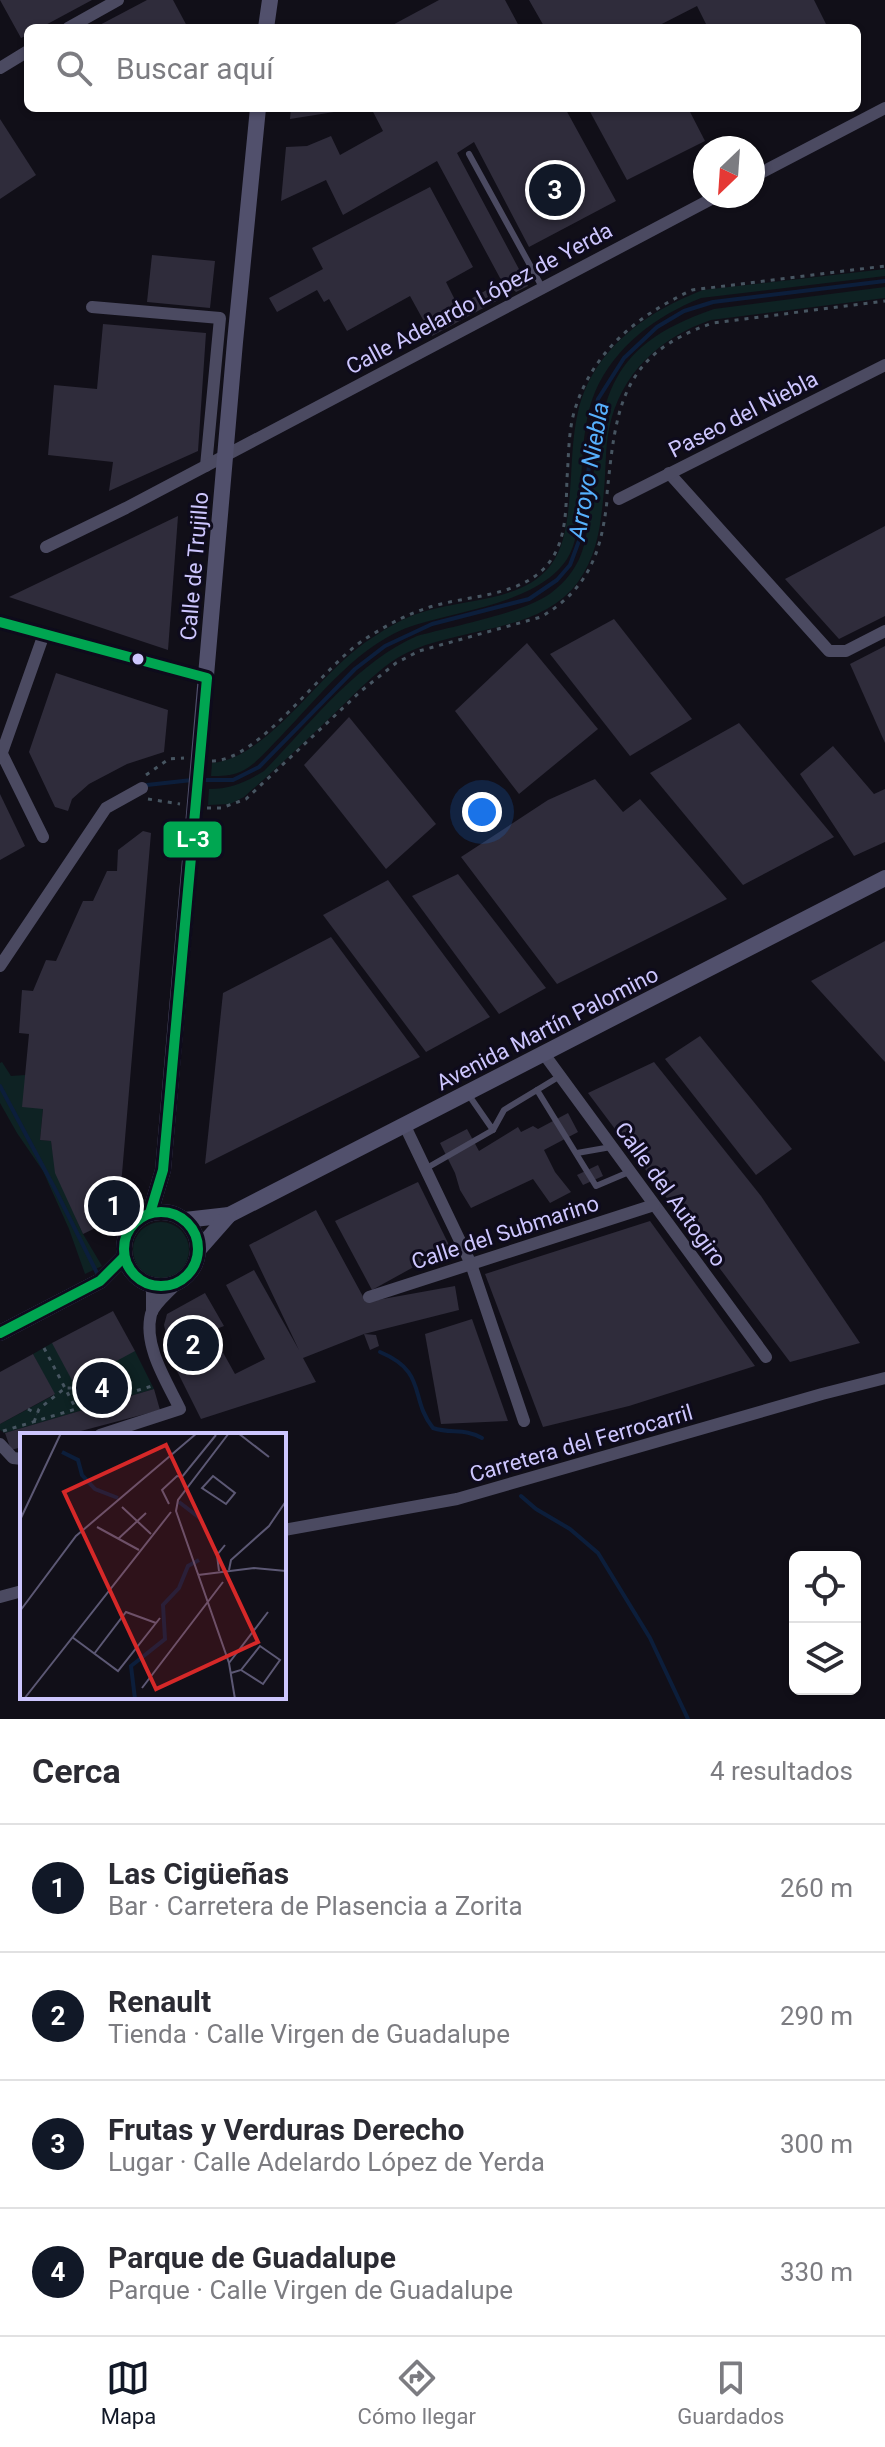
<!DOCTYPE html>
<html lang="es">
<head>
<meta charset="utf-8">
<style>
  body { margin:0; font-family:Roboto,sans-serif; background:#f7f7f7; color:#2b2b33 }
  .controls { position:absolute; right:24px; bottom:24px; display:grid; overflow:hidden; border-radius:12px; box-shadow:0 2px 6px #0004 }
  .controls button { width:72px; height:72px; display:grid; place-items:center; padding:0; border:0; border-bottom:2px solid #e1e1e2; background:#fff; color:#2b2b33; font:40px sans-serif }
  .compass { position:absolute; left:693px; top:136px; width:72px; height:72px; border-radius:50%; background:#fff; box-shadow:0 2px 6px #0004; rotate:205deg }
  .you { position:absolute; left:482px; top:812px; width:28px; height:28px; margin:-20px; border:6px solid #fff; border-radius:50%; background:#1a73e8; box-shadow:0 0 0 12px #1a73e833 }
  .badge { display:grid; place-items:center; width:52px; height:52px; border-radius:50%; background:#111827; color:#fff; font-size:26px; font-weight:700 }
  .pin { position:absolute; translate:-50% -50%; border:4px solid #fff; box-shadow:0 2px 8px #0006 }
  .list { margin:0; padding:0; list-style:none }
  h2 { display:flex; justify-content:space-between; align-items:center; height:104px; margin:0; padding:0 32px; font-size:34px }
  h2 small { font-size:26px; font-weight:400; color:#7c7c81 }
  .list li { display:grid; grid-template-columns:52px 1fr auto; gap:24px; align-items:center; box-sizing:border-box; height:128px; padding:0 32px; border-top:2px solid #e1e1e2 }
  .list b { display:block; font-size:30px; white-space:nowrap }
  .list p { margin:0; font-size:26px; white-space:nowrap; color:#7c7c81 }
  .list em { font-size:26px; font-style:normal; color:#7c7c81 }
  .icon { flex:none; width:44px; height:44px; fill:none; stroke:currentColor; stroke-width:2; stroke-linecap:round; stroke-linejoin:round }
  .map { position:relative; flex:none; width:885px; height:1719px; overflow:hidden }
  .search { position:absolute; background:#fff; box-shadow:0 2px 6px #0004; left:24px; right:24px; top:24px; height:88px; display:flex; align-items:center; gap:20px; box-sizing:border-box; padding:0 28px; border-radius:12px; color:#7c7c81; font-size:30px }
  .sheet { height:616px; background:#fff }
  nav { display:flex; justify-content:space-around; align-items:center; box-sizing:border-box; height:112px; border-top:2px solid #e1e1e2; background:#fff; font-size:22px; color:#7c7c81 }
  nav a { display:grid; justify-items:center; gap:4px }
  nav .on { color:#111827 }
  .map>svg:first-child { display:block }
  .green { fill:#0e2223 }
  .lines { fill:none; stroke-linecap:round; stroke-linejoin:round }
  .stream { stroke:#0c1e3b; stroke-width:4 }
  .building { fill:#2f2c3b }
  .path { stroke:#475561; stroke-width:3; stroke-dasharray:4 6; stroke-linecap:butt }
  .lane { stroke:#4b4a61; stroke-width:6 }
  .street { stroke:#4b4a61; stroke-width:12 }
  .secondary { stroke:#51506c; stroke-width:16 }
  .bus-1-casing { stroke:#0e0b1c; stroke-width:16 }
  .bus-1 { stroke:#00a651; stroke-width:10 }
  .bus-dot { fill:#cdc6fe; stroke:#0e0b1c; stroke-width:3 }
  .labels { text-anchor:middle; stroke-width:6; stroke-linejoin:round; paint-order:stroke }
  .street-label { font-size:22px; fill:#cdc6fe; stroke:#0e0b1c }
  .water-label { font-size:24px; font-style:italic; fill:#56b0fd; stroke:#0e0b1c }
  .inset-river { fill:none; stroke:#0c1e3b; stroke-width:4 }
  .inset-road { fill:none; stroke:#5c5874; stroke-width:2 }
  .view { fill:#d62828; fill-opacity:0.15; stroke:#d62828; stroke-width:4 }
  .inset-edge { fill:none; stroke:#cdc6fe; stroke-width:4 }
  .line-badge { stroke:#0e0b1c; stroke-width:3 }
  .badge-label { font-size:22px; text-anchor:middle; font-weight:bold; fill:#fff }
</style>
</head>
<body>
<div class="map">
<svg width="885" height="1719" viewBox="0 0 885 1719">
  <rect width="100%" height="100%" fill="#110f18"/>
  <g class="green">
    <path d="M885 269V276L701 298C656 316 615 346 595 392 582 423 583 461 580 494 578 515 579 540 567 559 539 602 462 610 415 625 360 642 320 696 281 736 269 748 256 765 240 772 231 776 221 776 211 776L212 763C268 759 322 668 372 638 388 627 407 616 426 611 465 599 523 601 550 566 566 546 568 515 570 491 572 465 572 437 578 412 592 350 647 311 703 290Z"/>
    <path d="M885 287V298L711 320C660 337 620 374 609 429 605 449 606 470 604 490 601 523 598 554 578 582 541 632 466 627 413 650 386 661 363 686 342 706 310 737 278 767 244 797L230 804 208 805 209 789C231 789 246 782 264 771 310 724 357 662 417 636 450 627 527 612 551 593 582 569 586 545 590 508 602 403 600 348 714 309Z"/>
    <polygon points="2,1062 11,1076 25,1075 43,1109 40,1140 51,1141 56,1173 83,1234 102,1266 85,1274 69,1229 43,1171 17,1133 0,1103 0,1063"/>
    <circle cx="161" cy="1250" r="28"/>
    <polygon points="52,1343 135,1351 154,1389 5,1433 0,1430 0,1424 54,1395 33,1354"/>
  </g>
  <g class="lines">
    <g class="stream">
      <polyline points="201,780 233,780 259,767 355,669 385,646 432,624 529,599 557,580 570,565 583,530 593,421 598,399 624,358 657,327 684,311 713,302 885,281"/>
      <polyline points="147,785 192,780"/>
      <polyline points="0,1086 55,1189 97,1273"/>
      <path d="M380 1352C428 1372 409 1398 433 1428 451 1434 465 1428 482 1438"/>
      <polyline points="521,1496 536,1509 570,1529 598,1553 650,1638 688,1719"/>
    </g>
  </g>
  <g class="building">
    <polygon points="0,0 92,0 40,28 28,28 28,35 21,38"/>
    <polygon points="147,0 173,0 188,28 94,28"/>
    <polygon points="439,0 505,0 520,28 387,28"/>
    <polygon points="529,0 814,0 828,28 708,28 697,6 654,28 545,28"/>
    <polygon points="291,108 340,108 334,112 290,119"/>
    <polygon points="371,108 565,108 616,201 529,247 474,142 457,153 528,286 516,292 500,278 437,161 343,215 326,180 281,201 286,147 307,146 331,136 340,155 383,131"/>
    <polygon points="588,108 688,108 705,141 627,180"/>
    <polygon points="0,119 36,175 0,199"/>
    <polygon points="430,187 473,267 446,282 458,306 492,287 500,299 432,336 410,296 347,331 329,299 324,302 317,290 277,312 269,298 323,269 312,248"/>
    <polygon points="152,255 215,261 210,308 147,302"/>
    <polygon points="103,324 206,333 198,451 109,491 113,462 48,455 54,385 97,389"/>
    <polygon points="178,516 168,650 9,597"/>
    <polygon points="885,526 885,616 839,639 785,579"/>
    <polygon points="614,619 692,719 630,756 550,654"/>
    <polygon points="527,643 598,729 519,794 455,711"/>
    <polygon points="885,646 885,743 850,664"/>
    <polygon points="56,673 168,710 164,752 127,764 89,784 72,799 68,811 55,807 29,752"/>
    <polygon points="349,717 436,824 386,869 304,765"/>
    <polygon points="739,723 834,837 743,885 650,773"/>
    <polygon points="833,746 874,794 885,789 885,842 854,856 800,774"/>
    <polygon points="595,779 623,812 640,799 727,899 557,984 461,857 548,800"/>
    <polygon points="0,794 25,846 0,860"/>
    <polygon points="143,831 151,833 119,1209 106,1223 83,1234 55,1173 51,1141 40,1140 43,1109 22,1107 29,1034 19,1033 22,990 33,991 46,960 56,961 83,901 93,901 107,871 117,871 118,850"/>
    <polygon points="458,874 546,988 499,1014 412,896"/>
    <polygon points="388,880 490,1017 426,1052 323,915"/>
    <polygon points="331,937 420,1057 205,1164 223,993"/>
    <polygon points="885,941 885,1062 811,981"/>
    <polygon points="700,1036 792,1149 756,1175 665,1059"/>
    <polygon points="654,1062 761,1196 860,1343 790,1362 588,1093"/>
    <polygon points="568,1113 578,1132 544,1150 555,1172 571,1192 550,1203 533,1179 471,1208 460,1190 455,1173 440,1143 467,1129 479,1151 518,1127 521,1132 533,1126 538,1129"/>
    <polygon points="598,1165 603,1176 583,1185 577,1175"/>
    <polygon points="418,1182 450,1247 372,1290 335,1221"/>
    <polygon points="316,1210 366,1302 455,1286 459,1310 364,1334 376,1335 379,1346 370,1350 364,1334 303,1358 316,1382 201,1419 172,1361 164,1325 167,1314 205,1293 224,1326 211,1331 235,1374 265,1359 226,1285 254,1270 299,1350 249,1245"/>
    <polygon points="650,1221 755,1366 629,1406 543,1427 485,1274"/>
    <polygon points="113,1311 135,1351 74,1384 52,1343"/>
    <polygon points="472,1319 508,1421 441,1424 425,1334"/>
    <polygon points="33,1354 55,1394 0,1424 0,1372"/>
    <polygon points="154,1389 160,1410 66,1435 22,1435 22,1447 11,1450 5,1433"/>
  </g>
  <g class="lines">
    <g class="path">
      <path d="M607 494C616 407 621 354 713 323L885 301"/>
      <path d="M212 761C259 761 323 666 365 639 384 627 403 616 424 609 465 594 524 599 551 560 567 537 566 505 567 478 569 454 568 429 576 406 595 349 639 315 692 290L885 266"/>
      <polyline points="146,775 169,759 184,758"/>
      <polyline points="148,799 180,804"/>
      <path d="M207 808H221L246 799 361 691 396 663 419 651 541 617C588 589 601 554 607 501"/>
      <polyline points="44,1348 76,1409"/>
      <polyline points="92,1374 126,1394"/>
      <polyline points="88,1404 96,1377"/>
      <polyline points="28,1409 37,1414"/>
      <polyline points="34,1422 39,1409 65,1388 93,1388"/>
      <polyline points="3,1431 152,1386"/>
    </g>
    <g class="lane">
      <polyline points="469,154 542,287"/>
      <polyline points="537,1090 560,1076"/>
      <polyline points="468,1094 493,1130 504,1110 537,1090 596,1186 629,1172"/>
      <polyline points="577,1153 611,1147"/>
      <polyline points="425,1169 493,1130"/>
    </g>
    <g class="street">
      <polyline points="68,28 118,0"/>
      <polyline points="0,68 28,51"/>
      <polyline points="753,177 885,108"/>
      <polyline points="92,307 220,318 206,466"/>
      <polyline points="669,473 829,651 846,651 885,631"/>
      <polyline points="619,499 885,365"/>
      <polyline points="46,547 126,508 717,196"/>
      <polyline points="0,622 207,678"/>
      <polyline points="3,756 43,837"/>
      <polyline points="0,758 44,634"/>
      <polyline points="0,966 106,808 142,788"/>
      <polyline points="544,1054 766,1357"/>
      <polyline points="405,1126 471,1264 524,1421"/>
      <polyline points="152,1286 152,1312"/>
      <polyline points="369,1297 654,1205"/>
      <path d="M100 1435 180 1409C167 1382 143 1346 151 1314 154 1304 168 1293 175 1285"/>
      <polyline points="0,1444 13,1458 22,1459"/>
      <polyline points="284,1530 457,1499 822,1394 885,1378"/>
      <polyline points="0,1597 22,1591"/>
    </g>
    <g class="secondary">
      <polyline points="266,28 270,0"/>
      <circle cx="161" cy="1249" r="37"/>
      <polyline points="150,1213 163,1170 235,342 258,108"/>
      <polyline points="185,1220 229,1215 885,878"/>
      <polyline points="199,1249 229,1215"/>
      <polyline points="0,1333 100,1281 124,1257"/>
    </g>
    <g class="bus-1-casing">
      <g id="bus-1">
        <polyline points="0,622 207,678 163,1170 150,1213"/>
        <circle cx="161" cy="1249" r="37"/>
        <polyline points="0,1333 100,1281 124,1257"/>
      </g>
    </g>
    <use href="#bus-1" class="bus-1"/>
  </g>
  <circle class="bus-dot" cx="138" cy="659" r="7"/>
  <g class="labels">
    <g class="street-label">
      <text transform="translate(479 298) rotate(-28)" y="8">Calle Adelardo López de Yerda</text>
      <text transform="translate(743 414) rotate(-27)" y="8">Paseo del Niebla</text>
      <text transform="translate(194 566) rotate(-85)" y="8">Calle de Trujillo</text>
      <text transform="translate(547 1028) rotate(-27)" y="8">Avenida Martín Palomino</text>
      <text transform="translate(671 1194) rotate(54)" y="8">Calle del Autogiro</text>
      <text transform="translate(505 1232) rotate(-18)" y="8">Calle del Submarino</text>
      <text transform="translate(581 1443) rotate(-16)" y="8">Carretera del Ferrocarril</text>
    </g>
    <g class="water-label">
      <text transform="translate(589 471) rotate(-80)" y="8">Arroyo Niebla</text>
    </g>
  </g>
  <g transform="translate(20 1433)">
    <rect width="266" height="266" fill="#110f18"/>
    <path class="inset-river" d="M42 19 58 27 62 42 75 56 98 65M159 69 181 86M115 266 111 233 145 206 143 172 159 155 168 133 179 127"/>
    <path class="inset-road" d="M209 0 158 67 156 78 209 230 215 266M218 0 249 24M193 43 215 60 206 71 182 55ZM149 71 142 57 157 43 162 44 196 2M102 74 131 101M0 87 41 0M77 94 119 117M98 106 126 80M209 137 211 127 249 93 266 68M199 138 197 122 205 112M178 142 234 135 266 138M0 178 56 103 177 0M52 204 98 238 140 185M74 221 106 179 136 190M209 230 248 179M211 240 221 237 240 213 260 227 243 251 221 237M122 255 203 149M4 266 151 79"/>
    <path class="view" d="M146 12 238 209 136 256 44 59Z"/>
    <rect width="266" height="266" class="inset-edge"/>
  </g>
  <rect class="line-badge" x="162" y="820" width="61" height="39" rx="8" fill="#00a651"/>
  <g class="badge-label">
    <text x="193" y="847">L-3</text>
  </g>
</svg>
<div class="controls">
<button><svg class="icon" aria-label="locate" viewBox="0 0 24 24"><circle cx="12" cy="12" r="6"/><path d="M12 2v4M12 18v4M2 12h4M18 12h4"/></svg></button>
<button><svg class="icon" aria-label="layers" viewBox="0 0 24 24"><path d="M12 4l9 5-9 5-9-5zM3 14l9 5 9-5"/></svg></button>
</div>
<svg class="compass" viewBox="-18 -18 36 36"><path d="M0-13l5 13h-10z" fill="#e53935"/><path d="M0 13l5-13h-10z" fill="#7c7c81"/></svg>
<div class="you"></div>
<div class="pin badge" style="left:114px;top:1206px">1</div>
<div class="pin badge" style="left:193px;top:1345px">2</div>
<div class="pin badge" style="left:555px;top:190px">3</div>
<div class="pin badge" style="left:102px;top:1388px">4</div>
<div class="search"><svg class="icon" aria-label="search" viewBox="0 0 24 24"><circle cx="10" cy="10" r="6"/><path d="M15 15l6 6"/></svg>Buscar aquí</div>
</div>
<section class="sheet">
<h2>Cerca<small>4 resultados</small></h2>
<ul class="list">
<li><span class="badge">1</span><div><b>Las Cigüeñas</b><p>Bar · Carretera de Plasencia a Zorita</p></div><em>260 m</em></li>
<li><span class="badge">2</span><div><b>Renault</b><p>Tienda · Calle Virgen de Guadalupe</p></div><em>290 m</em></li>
<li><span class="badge">3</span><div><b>Frutas y Verduras Derecho</b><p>Lugar · Calle Adelardo López de Yerda</p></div><em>300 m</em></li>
<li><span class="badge">4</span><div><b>Parque de Guadalupe</b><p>Parque · Calle Virgen de Guadalupe</p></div><em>330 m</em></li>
</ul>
</section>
<nav>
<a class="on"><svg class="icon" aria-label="map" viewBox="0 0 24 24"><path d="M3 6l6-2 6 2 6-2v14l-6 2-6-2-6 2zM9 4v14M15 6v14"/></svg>Mapa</a>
<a><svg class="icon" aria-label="directions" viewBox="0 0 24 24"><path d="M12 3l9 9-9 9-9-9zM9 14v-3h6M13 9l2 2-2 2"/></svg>Cómo llegar</a>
<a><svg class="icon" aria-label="saved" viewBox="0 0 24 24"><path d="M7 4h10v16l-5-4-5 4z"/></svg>Guardados</a>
</nav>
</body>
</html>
